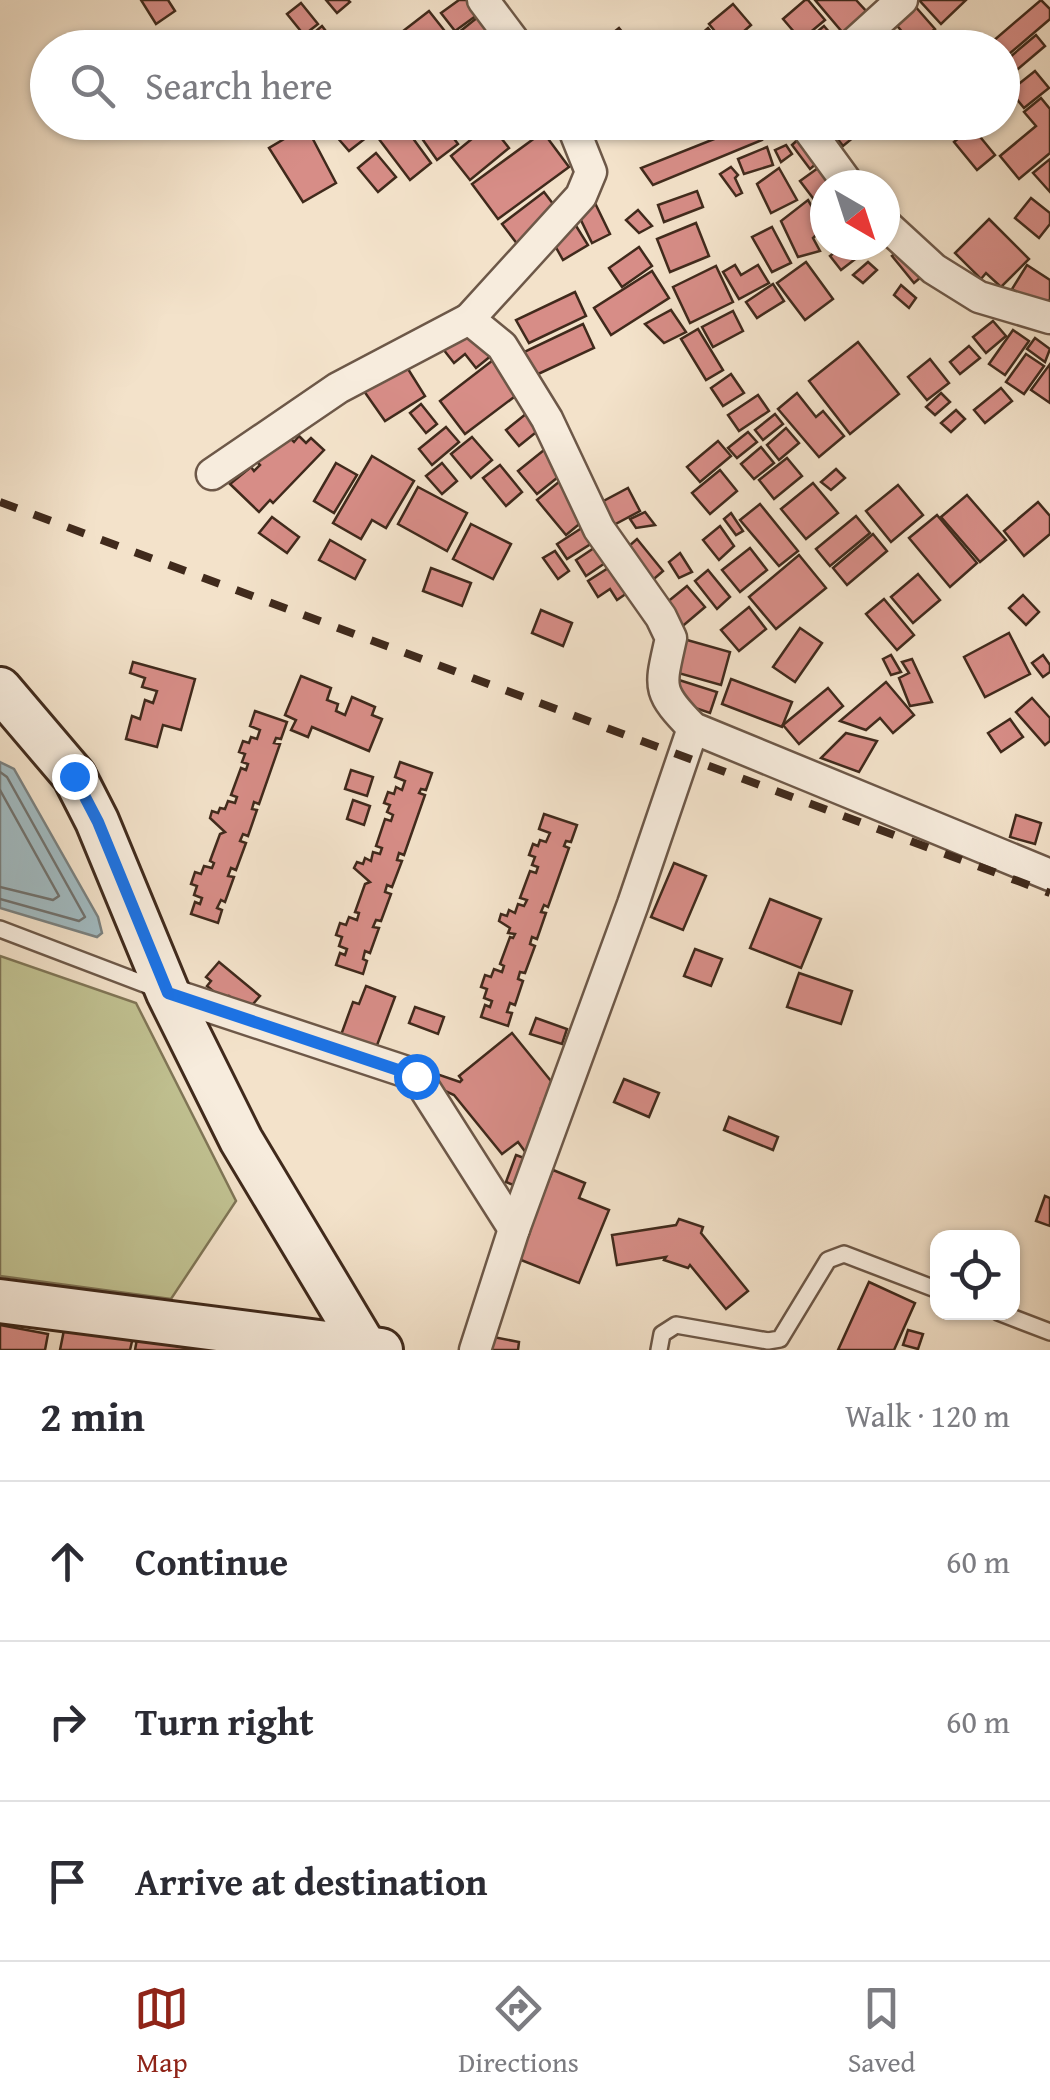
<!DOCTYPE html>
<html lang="en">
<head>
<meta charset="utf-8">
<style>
  body { margin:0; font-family:"Gentium Book Plus",serif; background:#f2f2f3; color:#2b2b33 }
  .controls { position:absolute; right:30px; bottom:30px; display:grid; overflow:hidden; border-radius:20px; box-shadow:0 2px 8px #0004 }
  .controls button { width:90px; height:90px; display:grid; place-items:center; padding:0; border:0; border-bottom:2px solid #e1e1e2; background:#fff; color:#2b2b33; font:50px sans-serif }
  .compass { position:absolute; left:810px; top:170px; width:90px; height:90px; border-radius:50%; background:#fff; box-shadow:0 2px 8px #0004; rotate:141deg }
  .stop { position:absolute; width:30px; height:30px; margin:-22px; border:8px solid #1a73e8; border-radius:50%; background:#fff }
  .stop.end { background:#1a73e8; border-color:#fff; box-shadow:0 2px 10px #0008 }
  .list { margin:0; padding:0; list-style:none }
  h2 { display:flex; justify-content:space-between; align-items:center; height:130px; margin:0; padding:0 40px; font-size:42px }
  h2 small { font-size:32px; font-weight:400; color:#7c7c81 }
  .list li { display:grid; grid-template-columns:65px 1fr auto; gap:30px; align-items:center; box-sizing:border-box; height:160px; padding:0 40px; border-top:2px solid #e1e1e2 }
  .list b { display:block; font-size:38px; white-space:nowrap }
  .list em { font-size:32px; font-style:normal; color:#7c7c81 }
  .icon { flex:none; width:55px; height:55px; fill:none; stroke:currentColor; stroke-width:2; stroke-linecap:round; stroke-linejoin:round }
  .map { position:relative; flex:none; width:1050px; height:1350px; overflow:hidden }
  .search { position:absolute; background:#fff; box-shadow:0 2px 8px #0004; left:30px; right:30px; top:30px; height:110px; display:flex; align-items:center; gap:25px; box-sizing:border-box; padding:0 35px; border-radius:55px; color:#7c7c81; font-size:38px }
  .sheet { height:610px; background:#fff }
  nav { display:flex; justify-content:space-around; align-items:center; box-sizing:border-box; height:140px; border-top:2px solid #e1e1e2; background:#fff; font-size:28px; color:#7c7c81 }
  nav a { display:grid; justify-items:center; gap:5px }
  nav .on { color:#8f2418 }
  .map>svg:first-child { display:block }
  .green { fill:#c1c292; stroke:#807657; stroke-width:2.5 }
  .water { fill:#a1bbc2; stroke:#7a8180; stroke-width:2.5 }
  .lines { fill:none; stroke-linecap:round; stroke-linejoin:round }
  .shore { stroke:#70726f; stroke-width:2.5 }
  .building { fill:#d78d87; stroke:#402a1c; stroke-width:2.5 }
  .lane-casing { stroke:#6d5848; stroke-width:20 }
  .street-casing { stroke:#6d5848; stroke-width:35 }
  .secondary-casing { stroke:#402a1c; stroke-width:48 }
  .lane { stroke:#f7ecdd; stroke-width:15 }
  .street { stroke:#f7ecdd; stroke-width:30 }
  .secondary { stroke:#f7ecdd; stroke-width:42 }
  .rail { stroke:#402a1c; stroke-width:8; stroke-dasharray:18 18; stroke-linecap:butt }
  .route { stroke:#1a73e8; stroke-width:12 }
</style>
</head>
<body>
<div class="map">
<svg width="1050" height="1350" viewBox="0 0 1050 1350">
  <rect width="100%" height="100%" fill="#f3e2ca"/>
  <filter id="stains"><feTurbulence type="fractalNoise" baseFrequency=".002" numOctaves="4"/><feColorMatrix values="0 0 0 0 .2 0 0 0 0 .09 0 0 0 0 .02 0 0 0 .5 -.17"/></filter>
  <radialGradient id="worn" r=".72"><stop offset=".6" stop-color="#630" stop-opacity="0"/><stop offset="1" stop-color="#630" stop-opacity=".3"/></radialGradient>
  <polygon class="green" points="0,956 136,1003 236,1201 171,1299 0,1276"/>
  <polygon class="water" points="0,762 14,769 98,917 102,933 97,937 0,908"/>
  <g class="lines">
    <g class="shore">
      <polyline points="0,772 7,777 85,917 79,921 0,899"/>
      <polyline points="0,790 59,896 53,900 0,887"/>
    </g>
  </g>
  <g class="building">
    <polygon points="141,0 168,0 175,11 156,24"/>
    <polygon points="326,0 348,0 350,2 337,13"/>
    <polygon points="459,0 477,0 484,10 455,31 441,13"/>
    <polygon points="805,0 808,0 825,20 801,40 783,19"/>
    <polygon points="815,0 856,0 867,12 843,33"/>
    <polygon points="919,0 966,0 941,24"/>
    <polygon points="1041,0 1050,9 1050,19 1002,60 1002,48 985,48"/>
    <polygon points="301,3 318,24 304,35 287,14"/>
    <polygon points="733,4 751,25 727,46 709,24"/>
    <polygon points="914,5 935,29 914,46 894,22"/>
    <polygon points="429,11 444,30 422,48 408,48 398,35"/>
    <polygon points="483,13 494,26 469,47 458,33"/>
    <polygon points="322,26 339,48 309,48 304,41"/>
    <polygon points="824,26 842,47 801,48 800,46"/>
    <polygon points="619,28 629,40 620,48 611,48 604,40"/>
    <polygon points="708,28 724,48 685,48"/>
    <polygon points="1036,35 1045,46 1012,74 1003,63"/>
    <polygon points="1035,71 1049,88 1024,108 1010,91"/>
    <polygon points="1041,98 1050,109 1050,153 1019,179 1000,156 1036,126 1024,112"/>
    <polygon points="336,122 355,122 367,137 349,151 329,128"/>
    <polygon points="366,122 401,122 431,163 410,180"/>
    <polygon points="508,122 537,122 539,124 521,138"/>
    <polygon points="757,122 762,140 653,185 641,168"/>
    <polygon points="766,122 799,122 800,126 770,135"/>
    <polygon points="825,122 872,122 843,146"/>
    <polygon points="443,124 458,144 437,160 423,140"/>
    <polygon points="490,124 509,148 470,180 451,156"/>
    <polygon points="306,126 336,183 303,202 269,148"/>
    <polygon points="972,127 995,155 977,170 954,142"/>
    <polygon points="543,132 569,167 498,219 472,184"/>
    <polygon points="804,134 824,157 810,169 792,145"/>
    <polygon points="786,145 792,154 781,162 775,150"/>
    <polygon points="767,147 773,165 744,174 738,159"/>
    <polygon points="376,153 396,177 378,192 358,168"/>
    <polygon points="1050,159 1050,192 1033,173"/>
    <polygon points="825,163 841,185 825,185 825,214 800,181"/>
    <polygon points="731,167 738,175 735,178 742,193 736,196 720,174"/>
    <polygon points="779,168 797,200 771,213 757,184"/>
    <polygon points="697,191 703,207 664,222 658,205"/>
    <polygon points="544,192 560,213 518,245 502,224"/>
    <polygon points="1031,198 1050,213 1050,224 1039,238 1015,218"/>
    <polygon points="808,200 824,227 813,238 820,251 798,257 781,221"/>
    <polygon points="595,203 610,234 592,243 577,212"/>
    <polygon points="638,210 652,226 639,233 626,220"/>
    <polygon points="989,219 1029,259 1001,287 986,273 981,279 955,253"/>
    <polygon points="573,221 588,245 563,260 549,235"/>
    <polygon points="696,223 709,256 670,272 657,239"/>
    <polygon points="772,227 791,263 772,272 752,237"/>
    <polygon points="844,245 863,245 867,250 841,270 830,256"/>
    <polygon points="906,245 927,272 914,283 892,256"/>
    <polygon points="639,247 652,266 622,287 609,268"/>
    <polygon points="806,262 833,299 805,320 777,283"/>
    <polygon points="868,262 877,270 863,283 853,275"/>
    <polygon points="735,265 741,275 758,265 769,283 739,299 723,272"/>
    <polygon points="1027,265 1050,280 1050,299 1043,309 1012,289"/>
    <polygon points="716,266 733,302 690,323 673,287"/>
    <polygon points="652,271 669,298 611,335 594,308"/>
    <polygon points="773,284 784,301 757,318 746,302"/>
    <polygon points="901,285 916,298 909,308 894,295"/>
    <polygon points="575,292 586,316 529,343 516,320"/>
    <polygon points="671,310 686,332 664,343 645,324"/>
    <polygon points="733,311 743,331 713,347 702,327"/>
    <polygon points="993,321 1006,336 986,353 973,337"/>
    <polygon points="583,324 594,348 536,375 524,352"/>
    <polygon points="469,327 492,355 476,368 465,354 454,363 443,349"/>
    <polygon points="698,329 723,370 706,380 681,339"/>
    <polygon points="1013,330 1029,341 1005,375 989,364"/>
    <polygon points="1035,338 1050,349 1045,362 1027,349"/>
    <polygon points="858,342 899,394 850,434 809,381"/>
    <polygon points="969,346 980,358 960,374 950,362"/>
    <polygon points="1026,354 1044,366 1024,394 1006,382"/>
    <polygon points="497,357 522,391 465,434 440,401"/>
    <polygon points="930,359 949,383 927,400 908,377"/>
    <polygon points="403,361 425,396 385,421 359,384"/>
    <polygon points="1050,364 1050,403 1031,390"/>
    <polygon points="731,374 744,393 723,406 711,388"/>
    <polygon points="1001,388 1012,401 985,423 974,410"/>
    <polygon points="797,393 816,417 823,411 844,436 819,457 778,409"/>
    <polygon points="941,393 950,402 935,415 926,407"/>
    <polygon points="758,395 769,411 739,431 728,415"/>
    <polygon points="421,404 437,424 426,433 410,413"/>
    <polygon points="532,409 545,425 519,446 506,430"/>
    <polygon points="956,410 965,419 951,432 941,423"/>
    <polygon points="775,414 783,424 763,440 755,430"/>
    <polygon points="446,427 459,442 432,465 419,449"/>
    <polygon points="786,428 799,443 779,460 767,445"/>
    <polygon points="748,432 757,442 737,458 728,448"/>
    <polygon points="299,436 306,443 311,438 324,450 273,503 270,500 259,512 230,484 251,467 254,471 260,465 254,459 283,440 285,442 290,438 294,442"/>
    <polygon points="472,437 492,460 471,478 451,454"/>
    <polygon points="718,441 731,456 700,482 687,467"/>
    <polygon points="761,447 774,463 754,479 741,464"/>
    <polygon points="544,450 563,473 537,494 518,471"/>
    <polygon points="372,456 414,481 386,528 372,520 361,539 333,523"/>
    <polygon points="787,458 802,476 774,499 759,480"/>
    <polygon points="336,463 357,475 334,513 314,501"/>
    <polygon points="442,463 457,481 442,494 426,476"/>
    <polygon points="500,465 522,492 506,506 483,478"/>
    <polygon points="836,469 845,478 831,490 821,482"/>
    <polygon points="720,470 737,491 710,514 692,493"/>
    <polygon points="560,481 589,516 566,535 537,500"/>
    <polygon points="813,483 838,513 806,539 781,509"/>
    <polygon points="898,485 923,515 891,542 866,511"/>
    <polygon points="418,487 467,513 447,551 398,524"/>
    <polygon points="628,488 640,511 608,528 596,505"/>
    <polygon points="967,495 1006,540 980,562 941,517"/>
    <polygon points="1038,502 1050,516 1050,534 1024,556 1004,531"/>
    <polygon points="760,504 798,551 779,566 740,520"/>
    <polygon points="645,512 655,525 636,528 630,519"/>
    <polygon points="731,513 743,531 736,535 724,519"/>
    <polygon points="937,515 977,563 950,587 909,538"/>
    <polygon points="856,516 870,533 830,566 816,549"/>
    <polygon points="272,517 299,537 287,553 259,533"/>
    <polygon points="591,522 600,538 567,559 557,544"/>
    <polygon points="471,524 511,544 493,579 453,559"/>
    <polygon points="720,526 734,546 719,560 703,540"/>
    <polygon points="873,534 887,551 847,585 833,568"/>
    <polygon points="637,539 663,571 647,585 621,553"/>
    <polygon points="330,540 365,560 355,579 319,560"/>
    <polygon points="600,544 611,559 586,576 576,560"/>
    <polygon points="750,548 767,570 740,592 722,570"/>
    <polygon points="555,551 569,571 558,579 543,558"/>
    <polygon points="680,553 692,572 679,578 669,562"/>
    <polygon points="799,555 826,588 776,629 749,597"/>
    <polygon points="613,565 630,591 617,600 610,589 598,597 588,581"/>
    <polygon points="431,568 471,583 462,606 423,591"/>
    <polygon points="708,570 730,597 717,609 695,581"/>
    <polygon points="918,574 940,600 913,623 891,597"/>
    <polygon points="687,586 705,607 678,630 660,608"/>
    <polygon points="1023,595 1039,612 1026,625 1009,608"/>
    <polygon points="884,599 914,635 897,650 866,614"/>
    <polygon points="749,607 766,629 739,651 721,630"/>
    <polygon points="541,610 572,623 563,646 532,633"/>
    <polygon points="800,628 822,643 795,682 773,667"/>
    <polygon points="1009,633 1030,674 985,697 964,657"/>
    <polygon points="680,638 730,652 721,685 671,671"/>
    <polygon points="891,655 901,672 891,675 883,659"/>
    <polygon points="1043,655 1050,665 1050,672 1043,677 1032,663"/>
    <polygon points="912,659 932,702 910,706 899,678 909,673 902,662"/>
    <polygon points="133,662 195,679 181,730 163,725 157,747 126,739 132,716 140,719 145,700 153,703 157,691 142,687 145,678 130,673"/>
    <polygon points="301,676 331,688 327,700 338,704 336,711 345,715 352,697 375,707 372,715 382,719 369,751 312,727 308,737 291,730 296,720 285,715"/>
    <polygon points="731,679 792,702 782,727 722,704"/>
    <polygon points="679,680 717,692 710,713 672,700"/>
    <polygon points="886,682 914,715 893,733 880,718 866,730 840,721"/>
    <polygon points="828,688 843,706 799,744 783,725"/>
    <polygon points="1032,698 1050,718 1050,741 1045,745 1016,712"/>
    <polygon points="255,711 287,722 281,739 276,738 274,743 280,744 259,804 254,802 252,809 257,810 248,836 243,834 240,841 246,843 236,870 231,868 228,876 234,877 225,902 221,900 217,908 222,910 218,923 191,914 195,902 200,904 202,898 194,895 197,886 191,884 195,872 201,874 204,866 212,868 214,863 210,861 220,834 225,832 210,818 212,811 218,813 220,808 225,809 228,801 235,803 237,797 231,795 241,768 246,770 248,764 242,762 245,754 239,752 243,741 249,743 251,737 257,739 260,730 250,726"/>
    <polygon points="1010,719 1023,737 1001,752 988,733"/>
    <polygon points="846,733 877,741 859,772 821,758"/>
    <polygon points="400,762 432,773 426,790 421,789 419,793 425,795 404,855 399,853 397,860 402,861 392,887 387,885 385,892 391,894 381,921 376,920 373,927 379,928 370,953 365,951 363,959 367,961 363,974 336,965 340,953 345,955 347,949 339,946 342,937 336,935 340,923 346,925 349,917 357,920 359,913 355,912 365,884 370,882 354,868 357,862 363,864 365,858 371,861 373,852 380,854 382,848 376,846 385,819 391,821 393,815 387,812 390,805 384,803 388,792 394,794 396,787 402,790 405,781 395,777"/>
    <polygon points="351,770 373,777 367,796 345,789"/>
    <polygon points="353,800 370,806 364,825 347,819"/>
    <polygon points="544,814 577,825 571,842 566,841 564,846 569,848 548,907 544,905 541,912 546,913 537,939 532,937 530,944 535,946 525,973 520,972 518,979 523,981 515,1005 510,1003 507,1012 512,1013 508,1026 481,1017 485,1005 490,1007 492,1001 484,998 487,989 481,987 485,975 491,977 494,969 502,972 504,966 500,964 510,937 513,938 515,934 508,933 510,928 499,921 501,914 507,916 509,910 515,913 518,904 524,906 527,900 520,898 530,871 536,873 538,867 532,865 535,857 529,855 533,844 538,846 540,840 546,842 550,833 539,829"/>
    <polygon points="1016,815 1041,823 1035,844 1010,837"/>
    <polygon points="674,863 706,876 683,930 651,917"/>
    <polygon points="770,899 821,919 801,968 750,948"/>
    <polygon points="695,949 722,959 711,986 684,976"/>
    <polygon points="219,962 260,996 247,1011 229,996 225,1001 207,986 211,981 206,977"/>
    <polygon points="799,973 852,991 841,1024 787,1007"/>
    <polygon points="366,986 395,997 376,1048 341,1035 353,1002 359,1004"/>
    <polygon points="415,1007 444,1017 438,1034 409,1023"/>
    <polygon points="536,1018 567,1029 562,1044 530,1034"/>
    <polygon points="512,1033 560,1092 541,1108 551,1119 532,1161 518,1142 502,1154 454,1095 430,1084 434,1073 460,1082 462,1080 459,1076"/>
    <polygon points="624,1079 659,1093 649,1117 614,1102"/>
    <polygon points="729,1117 778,1137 773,1150 724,1130"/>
    <polygon points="516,1155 532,1161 521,1188 506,1182"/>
    <polygon points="553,1170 585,1183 579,1198 609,1210 579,1283 516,1258"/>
    <polygon points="1045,1196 1050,1198 1050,1226 1036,1221"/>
    <polygon points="679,1219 703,1227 701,1233 748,1291 726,1309 690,1265 688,1268 664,1260 666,1257 617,1265 612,1235 676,1225"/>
    <polygon points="869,1282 915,1303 894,1350 838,1350"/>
    <polygon points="0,1325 48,1334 45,1350 0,1350"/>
    <polygon points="65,1325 133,1337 130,1350 60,1350"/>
    <polygon points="908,1330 923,1334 918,1349 903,1345"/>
    <polygon points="483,1335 519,1342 518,1350 480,1350"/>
    <polygon points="137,1339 199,1350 135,1350"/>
  </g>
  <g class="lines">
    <g class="lane-casing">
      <g id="lane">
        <polyline points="0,929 160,990"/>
        <polyline points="998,1312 1050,1332"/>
        <polyline points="659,1350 662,1334 676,1325 768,1341 780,1339 828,1260 844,1254 938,1290"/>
      </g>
    </g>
    <g class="street-casing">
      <g id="street">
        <polyline points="483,0 519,48"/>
        <polyline points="849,48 902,0"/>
        <path d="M571 122 591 172 581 196 469 319 502 346 547 419 599 529 661 617 671 638C660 688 656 690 693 728L1050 875"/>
        <polyline points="807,122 806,126 849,185"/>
        <polyline points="885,224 934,269 979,297 1050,318"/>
        <polyline points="212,474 338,388 469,319"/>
        <polyline points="168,993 416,1075 514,1229"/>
        <polyline points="475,1350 514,1229 633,904 693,728"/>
      </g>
    </g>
    <g class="secondary-casing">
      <g id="secondary">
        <polyline points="0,689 74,776 97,821 168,993 241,1140 365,1347"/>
        <polyline points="0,1301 381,1350"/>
      </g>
    </g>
    <use href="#lane" class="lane"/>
    <use href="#street" class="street"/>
    <use href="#secondary" class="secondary"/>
    <polyline class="rail" points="0,502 1050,893"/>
  </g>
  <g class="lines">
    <polyline class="route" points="74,776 98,822 168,993 416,1076"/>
  </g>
  <rect width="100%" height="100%" filter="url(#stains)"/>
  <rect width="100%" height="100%" fill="url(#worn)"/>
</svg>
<div class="controls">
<button><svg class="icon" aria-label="locate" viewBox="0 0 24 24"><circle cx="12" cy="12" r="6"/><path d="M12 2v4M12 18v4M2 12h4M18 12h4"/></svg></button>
</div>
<svg class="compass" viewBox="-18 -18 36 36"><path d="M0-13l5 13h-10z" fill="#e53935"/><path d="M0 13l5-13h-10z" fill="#7c7c81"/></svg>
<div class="stop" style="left:416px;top:1076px"></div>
<div class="stop end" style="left:74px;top:776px"></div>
<div class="search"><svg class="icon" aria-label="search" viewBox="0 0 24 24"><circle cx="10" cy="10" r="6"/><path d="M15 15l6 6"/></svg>Search here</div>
</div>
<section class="sheet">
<h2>2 min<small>Walk · 120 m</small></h2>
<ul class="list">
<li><svg class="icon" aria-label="ahead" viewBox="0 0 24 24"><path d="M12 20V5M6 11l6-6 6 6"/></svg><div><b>Continue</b></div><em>60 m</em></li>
<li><svg class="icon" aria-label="right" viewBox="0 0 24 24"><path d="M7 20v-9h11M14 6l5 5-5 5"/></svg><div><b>Turn right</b></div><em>60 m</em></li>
<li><svg class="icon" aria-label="arrive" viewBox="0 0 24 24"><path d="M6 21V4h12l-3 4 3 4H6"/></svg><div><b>Arrive at destination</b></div></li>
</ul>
</section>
<nav>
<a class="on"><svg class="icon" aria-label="map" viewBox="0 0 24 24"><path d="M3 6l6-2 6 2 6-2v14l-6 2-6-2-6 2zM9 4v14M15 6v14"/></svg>Map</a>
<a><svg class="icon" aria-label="directions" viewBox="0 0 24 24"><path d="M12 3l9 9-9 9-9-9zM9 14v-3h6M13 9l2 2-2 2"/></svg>Directions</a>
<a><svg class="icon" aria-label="saved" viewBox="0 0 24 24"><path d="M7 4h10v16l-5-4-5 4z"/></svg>Saved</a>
</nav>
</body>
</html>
